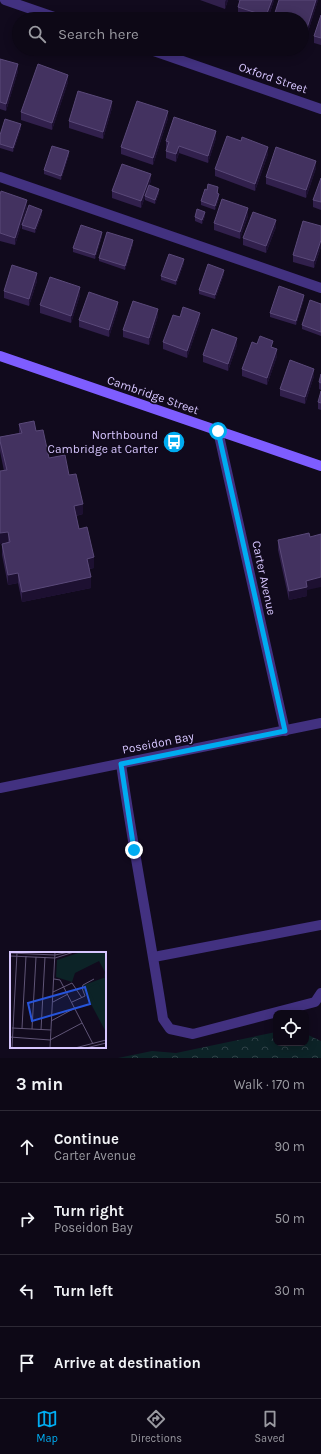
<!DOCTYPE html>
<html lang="en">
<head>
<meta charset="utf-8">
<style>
  body { margin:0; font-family:Karla,sans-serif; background:#1b1623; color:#f1f3f6 }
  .controls { position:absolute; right:12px; bottom:12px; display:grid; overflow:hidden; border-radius:8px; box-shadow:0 2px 10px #0003 }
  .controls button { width:36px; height:36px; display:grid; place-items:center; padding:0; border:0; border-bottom:1px solid #2d2935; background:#0d0816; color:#f1f3f6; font:20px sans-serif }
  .stop { position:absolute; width:12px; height:12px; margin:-9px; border:3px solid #00acf1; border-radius:50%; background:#fff }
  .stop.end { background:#00acf1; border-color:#fff; box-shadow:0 1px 4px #0008 }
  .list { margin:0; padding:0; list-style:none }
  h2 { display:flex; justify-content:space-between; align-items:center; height:52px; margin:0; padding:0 16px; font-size:17px }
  h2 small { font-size:13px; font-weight:400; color:#9a9aa1 }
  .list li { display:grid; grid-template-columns:26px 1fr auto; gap:12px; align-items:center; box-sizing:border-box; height:72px; padding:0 16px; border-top:1px solid #2d2935 }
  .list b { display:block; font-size:15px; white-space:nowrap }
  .list p { margin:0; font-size:13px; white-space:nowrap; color:#9a9aa1 }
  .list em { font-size:13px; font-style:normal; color:#9a9aa1 }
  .icon { flex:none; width:22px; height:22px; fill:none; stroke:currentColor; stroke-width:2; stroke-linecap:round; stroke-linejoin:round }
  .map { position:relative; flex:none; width:321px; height:1058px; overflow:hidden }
  .search { position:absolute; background:#0d0816; box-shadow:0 2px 10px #0003; left:12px; right:12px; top:12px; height:44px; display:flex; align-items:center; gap:10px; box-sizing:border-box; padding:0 14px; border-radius:22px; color:#9a9aa1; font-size:15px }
  .sheet { height:340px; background:#0d0816 }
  nav { display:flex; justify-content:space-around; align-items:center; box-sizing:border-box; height:56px; border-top:1px solid #2d2935; background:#0d0816; font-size:11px; color:#9a9aa1 }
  nav a { display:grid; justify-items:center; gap:2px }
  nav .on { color:#00acf1 }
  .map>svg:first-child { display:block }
  .park { fill:url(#park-crowns) }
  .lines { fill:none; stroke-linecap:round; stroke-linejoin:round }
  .lane { stroke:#423180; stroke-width:10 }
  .street { stroke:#423180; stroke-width:10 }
  .secondary { stroke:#7e5dff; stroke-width:10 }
  .wall { fill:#31204c }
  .shaded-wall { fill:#1d1031 }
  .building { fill:#433260; stroke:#5a4979 }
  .route { stroke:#00acf1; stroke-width:5 }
  .labels { text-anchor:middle; stroke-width:3.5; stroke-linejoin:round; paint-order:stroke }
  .street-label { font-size:12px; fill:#d7c6ff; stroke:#110a1d }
  .poi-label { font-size:12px; fill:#d7c6ff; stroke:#110a1d; text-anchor:end }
  .inset-road { fill:none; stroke:#605577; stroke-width:1 }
  .view { fill:#2654da; fill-opacity:0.15; stroke:#2654da; stroke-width:2 }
  .inset-edge { fill:none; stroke:#d7c6ff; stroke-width:2 }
</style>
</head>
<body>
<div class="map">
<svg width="321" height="1058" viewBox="0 0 321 1058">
  <defs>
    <pattern id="park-crowns" width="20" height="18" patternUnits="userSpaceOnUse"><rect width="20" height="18" fill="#0c2327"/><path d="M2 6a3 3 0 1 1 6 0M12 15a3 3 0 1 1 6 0" fill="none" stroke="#2f4147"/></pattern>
  </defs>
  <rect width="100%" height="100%" fill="#110a1d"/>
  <polygon class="park" points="276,1032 276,1043 306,1043 306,1034 321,1041 321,1058 118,1058 152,1051 176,1053"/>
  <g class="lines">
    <g class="lane">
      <polyline points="0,177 321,288"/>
      <path d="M121 764C133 849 150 934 163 1019L170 1029 193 1034 315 1002 321 993"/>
      <polyline points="154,957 321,925"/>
    </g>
    <g class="street">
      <polyline points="5,0 60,19"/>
      <polyline points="148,49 321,109"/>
      <polyline points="218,431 285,731"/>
      <polyline points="0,788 321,723"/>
    </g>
    <polyline class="secondary" points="0,356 321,466"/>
  </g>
  <g class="wall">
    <polygon points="200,0 228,0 225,9"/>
    <polygon points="237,0 274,0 268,19 254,19 238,14 238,7 240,1"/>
    <polygon points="279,0 318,0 306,38 302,36 302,19"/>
    <polygon points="321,15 321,45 314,43 314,36"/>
    <polygon points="0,59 18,71 6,111 0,109"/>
    <polygon points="68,82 52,130 21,120 21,112"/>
    <polygon points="112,108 103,139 69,128 69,121"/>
    <polygon points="168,118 153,165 121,154 121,147"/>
    <polygon points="21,128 13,152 0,148 0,135"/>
    <polygon points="216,138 208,163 179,153 176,162 166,158 166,151 167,149 166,148 166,141"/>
    <polygon points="268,154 255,191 215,176 215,169"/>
    <polygon points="69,155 61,180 44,174 44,170"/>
    <polygon points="316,168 306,198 266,184 266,177"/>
    <polygon points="321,178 321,210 313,207 313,200"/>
    <polygon points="151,181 149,185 159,193 155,204 145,200 145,197 141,208 112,198 112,191"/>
    <polygon points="218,191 218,193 219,198 215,210 201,205 201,201"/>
    <polygon points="0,195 27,207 15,245 0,241"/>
    <polygon points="42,214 35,233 22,229 22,225"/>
    <polygon points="205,216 202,224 195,221 195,217"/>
    <polygon points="248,216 240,239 214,230 214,223"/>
    <polygon points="321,226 321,247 314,268 293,262 293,255"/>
    <polygon points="276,227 266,253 243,245 243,238"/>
    <polygon points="102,236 95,259 73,252 73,248"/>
    <polygon points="133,244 125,270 99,261 99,258"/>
    <polygon points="184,263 176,285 161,280 161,276"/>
    <polygon points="224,274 215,299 199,294 199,290"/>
    <polygon points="37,281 29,306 4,298 4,291"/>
    <polygon points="80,295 71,323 40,313 40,305"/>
    <polygon points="304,299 296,325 270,317 270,313"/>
    <polygon points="321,304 321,336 302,329 302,325"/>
    <polygon points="118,309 109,337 79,327 79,320"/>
    <polygon points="158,316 149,345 123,337 123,330"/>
    <polygon points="180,317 200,320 187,358 163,349 163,342"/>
    <polygon points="257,344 273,347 277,356 267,385 242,376 242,369"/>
    <polygon points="237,345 228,371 203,362 203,355"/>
    <polygon points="321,374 321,390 319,389 319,382"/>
    <polygon points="314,376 305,404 280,396 280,389"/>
    <polygon points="321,391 321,410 318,409 318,402"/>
    <polygon points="19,424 36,431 49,458 69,475 83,514 76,516 79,529 94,568 89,569 91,588 22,602 18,583 8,585 2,555 2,544 8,542 4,471 0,451 0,437 19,433"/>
    <polygon points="278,540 307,590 307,596 289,600 278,550"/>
  </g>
  <g class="shaded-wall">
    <polygon points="226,0 228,0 225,9 225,2"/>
    <polygon points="272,0 274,0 268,19 266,19 266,16"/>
    <polygon points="316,0 318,0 306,38 306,31"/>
    <polygon points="18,64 18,71 6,111 6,104"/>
    <polygon points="68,75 68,82 52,130 52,123"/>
    <polygon points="112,101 112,108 103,139 103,132"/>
    <polygon points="168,111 168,118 153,165 153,158"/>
    <polygon points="21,124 21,128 13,152 13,148"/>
    <polygon points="216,131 216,138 208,163 208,156"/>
    <polygon points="179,146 179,153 176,162 176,154"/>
    <polygon points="268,147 268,154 255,191 255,184"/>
    <polygon points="69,151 69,155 61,180 61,176"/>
    <polygon points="316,161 316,168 306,198 306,190"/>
    <polygon points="151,174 151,181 141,208 141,201"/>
    <polygon points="159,189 159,193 155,204 155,200"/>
    <polygon points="219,194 219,198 215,210 215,206"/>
    <polygon points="27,200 27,207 15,245 15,238"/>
    <polygon points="248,208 248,216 240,239 240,232"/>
    <polygon points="42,210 42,214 35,233 35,229"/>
    <polygon points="205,212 205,216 202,224 202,220"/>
    <polygon points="276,220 276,227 266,253 266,246"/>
    <polygon points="102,232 102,236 95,259 95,255"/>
    <polygon points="133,240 133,244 125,270 125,266"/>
    <polygon points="321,240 321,247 314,268 314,261"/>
    <polygon points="184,259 184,263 176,285 176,281"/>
    <polygon points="224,270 224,274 215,299 215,295"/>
    <polygon points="37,273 37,281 29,306 29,299"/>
    <polygon points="80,287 80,295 71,323 71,316"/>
    <polygon points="304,295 304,299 296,325 296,321"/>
    <polygon points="118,302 118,309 109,337 109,330"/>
    <polygon points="158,309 158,316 149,345 149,338"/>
    <polygon points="200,313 200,320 187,358 187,351"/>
    <polygon points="237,338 237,345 228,371 228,364"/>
    <polygon points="277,349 277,356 267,385 267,378"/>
    <polygon points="314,369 314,376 305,404 305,397"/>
    <polygon points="83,504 83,514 74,516 74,506"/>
    <polygon points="8,532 8,542 0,544 0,533"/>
    <polygon points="94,557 94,568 87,569 87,559"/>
    <polygon points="18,573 18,583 8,585 8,575"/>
    <polygon points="91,577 91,588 22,602 22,592"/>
    <polygon points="321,577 321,587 307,590 307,596 289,600 289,591 306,581"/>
  </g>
  <g class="building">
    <polygon points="240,0 272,0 266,16 238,7"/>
    <polygon points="279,0 316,0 306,31 302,29 302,19 273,19"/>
    <polygon points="321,15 321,38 314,36"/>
    <polygon points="0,59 18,64 6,104 0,102"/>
    <polygon points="38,64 68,75 52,123 21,112"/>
    <polygon points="78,91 112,101 103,132 69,121"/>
    <polygon points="137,101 168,111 153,158 121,147"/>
    <polygon points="174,117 216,131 208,156 179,146 176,154 166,151 169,142 166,141"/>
    <polygon points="5,119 21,124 13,148 0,144 0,135"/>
    <polygon points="227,136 241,141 242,137 268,147 255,184 215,169"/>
    <polygon points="52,146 69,151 61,176 44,170"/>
    <polygon points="276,147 316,161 306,190 266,177"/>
    <polygon points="122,164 151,174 141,201 112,191"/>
    <polygon points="321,178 321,202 313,200"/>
    <polygon points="208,184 218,187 217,193 219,194 215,206 201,201 205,189 207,190"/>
    <polygon points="149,185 159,189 155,200 145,196"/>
    <polygon points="1,191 27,200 15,238 0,233 0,195"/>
    <polygon points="222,199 248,208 240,232 214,223"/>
    <polygon points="29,205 42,210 35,229 22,225"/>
    <polygon points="197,209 205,212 202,220 195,217"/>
    <polygon points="253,212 276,220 266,246 243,238"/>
    <polygon points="303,221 321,226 321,240 314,261 293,255"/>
    <polygon points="81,225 102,232 95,255 73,248"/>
    <polygon points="107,232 133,240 125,266 99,258"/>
    <polygon points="169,254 184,259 176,281 161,276"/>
    <polygon points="208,264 224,270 215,295 199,290"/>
    <polygon points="12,265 37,273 29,299 4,291"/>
    <polygon points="50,277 80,287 71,316 40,305"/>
    <polygon points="279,286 304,295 296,321 270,313"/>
    <polygon points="89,292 118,302 109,330 79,320"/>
    <polygon points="310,300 321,304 321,332 302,325"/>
    <polygon points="133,301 158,309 149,338 123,330"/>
    <polygon points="183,307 200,313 187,351 163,342 173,315 180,317"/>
    <polygon points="212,329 237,338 228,364 203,355"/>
    <polygon points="260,336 273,341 271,347 277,349 267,378 242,369 252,342 257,344"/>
    <polygon points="290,360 314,369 305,397 280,389"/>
    <polygon points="321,374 321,383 319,382"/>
    <polygon points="321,391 321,403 318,402"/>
    <polygon points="34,421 36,431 43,430 49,458 65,455 69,475 76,474 83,504 74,506 79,529 87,527 94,557 87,559 91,577 22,592 18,573 8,575 2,544 10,542 8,532 0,533 0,471 7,470 0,441 0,437 22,433 19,424"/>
    <polygon points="309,533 310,537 321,534 321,577 306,581 307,587 289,591 278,540"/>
  </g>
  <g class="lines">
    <polyline class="route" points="134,850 121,764 285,731 218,431"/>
  </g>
  <defs>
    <g id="bus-disc" transform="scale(1.15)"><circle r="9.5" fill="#00acf1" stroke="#110a1d"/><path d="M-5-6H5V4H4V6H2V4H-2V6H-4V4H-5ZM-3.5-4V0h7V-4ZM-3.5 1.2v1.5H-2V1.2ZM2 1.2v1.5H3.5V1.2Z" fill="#fff"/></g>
  </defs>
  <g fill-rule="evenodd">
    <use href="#bus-disc" x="174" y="442"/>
  </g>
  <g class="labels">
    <g class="street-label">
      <text transform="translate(273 78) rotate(19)" y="4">Oxford Street</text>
      <text transform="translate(153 395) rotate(19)" y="4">Cambridge Street</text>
      <text transform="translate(264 578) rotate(78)" y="4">Carter Avenue</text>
      <text transform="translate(158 743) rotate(-11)" y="4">Poseidon Bay</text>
    </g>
    <g class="poi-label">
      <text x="158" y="439">Northbound<tspan x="158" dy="14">Cambridge at Carter</tspan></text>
    </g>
  </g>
  <g transform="translate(10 952)">
    <rect width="96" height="96" fill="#110a1d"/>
    <path d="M71 0H96V24L94 25 95 20 89 9 65 21 62 30 46 25 47 8Z" fill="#0c2327"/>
    <path d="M96 25V80L73 37 74 33Z" fill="#0c2327"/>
    <path d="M88 31 96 46V57L90 60 78 36Z" fill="#0c2327"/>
    <path class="inset-road" d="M0 1 45 3 59 0M0 4 45 6 64 0M44 27 50 28 83 92M72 36 73 33 84 27M43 40 62 31 72 46M43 50 58 42M62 50 75 44 72 36 67 37M41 69 65 56M2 76 41 78M12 76 16 4M22 77 26 5M31 78 35 5M0 85 40 88 72 71M2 96 7 1M40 96 45 0M65 96 96 88M76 96 96 91"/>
    <path class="view" d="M75 35 80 52 22 69 18 51Z"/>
    <rect width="96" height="96" class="inset-edge"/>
  </g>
</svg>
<div class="controls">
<button><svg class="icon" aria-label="locate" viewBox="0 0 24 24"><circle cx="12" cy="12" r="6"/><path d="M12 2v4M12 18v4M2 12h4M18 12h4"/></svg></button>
</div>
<div class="stop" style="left:218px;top:431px"></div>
<div class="stop end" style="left:134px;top:850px"></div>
<div class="search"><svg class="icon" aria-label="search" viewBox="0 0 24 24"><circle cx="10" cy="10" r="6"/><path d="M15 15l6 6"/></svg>Search here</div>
</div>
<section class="sheet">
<h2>3 min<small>Walk · 170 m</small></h2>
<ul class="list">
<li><svg class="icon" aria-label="ahead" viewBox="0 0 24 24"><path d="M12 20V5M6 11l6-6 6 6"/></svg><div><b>Continue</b><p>Carter Avenue</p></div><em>90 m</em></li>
<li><svg class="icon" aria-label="right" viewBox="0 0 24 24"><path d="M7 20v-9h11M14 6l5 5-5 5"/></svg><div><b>Turn right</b><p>Poseidon Bay</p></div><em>50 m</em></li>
<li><svg class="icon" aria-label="left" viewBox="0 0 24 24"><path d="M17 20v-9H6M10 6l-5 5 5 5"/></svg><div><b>Turn left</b></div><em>30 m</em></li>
<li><svg class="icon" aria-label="arrive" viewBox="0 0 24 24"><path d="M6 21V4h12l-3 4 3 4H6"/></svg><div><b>Arrive at destination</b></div></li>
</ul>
</section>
<nav>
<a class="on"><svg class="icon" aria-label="map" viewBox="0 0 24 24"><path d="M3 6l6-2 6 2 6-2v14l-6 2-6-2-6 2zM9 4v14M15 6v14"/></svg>Map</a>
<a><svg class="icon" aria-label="directions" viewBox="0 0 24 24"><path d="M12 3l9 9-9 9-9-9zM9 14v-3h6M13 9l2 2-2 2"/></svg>Directions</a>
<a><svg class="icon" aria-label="saved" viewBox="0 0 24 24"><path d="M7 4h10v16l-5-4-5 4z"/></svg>Saved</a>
</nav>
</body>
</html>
